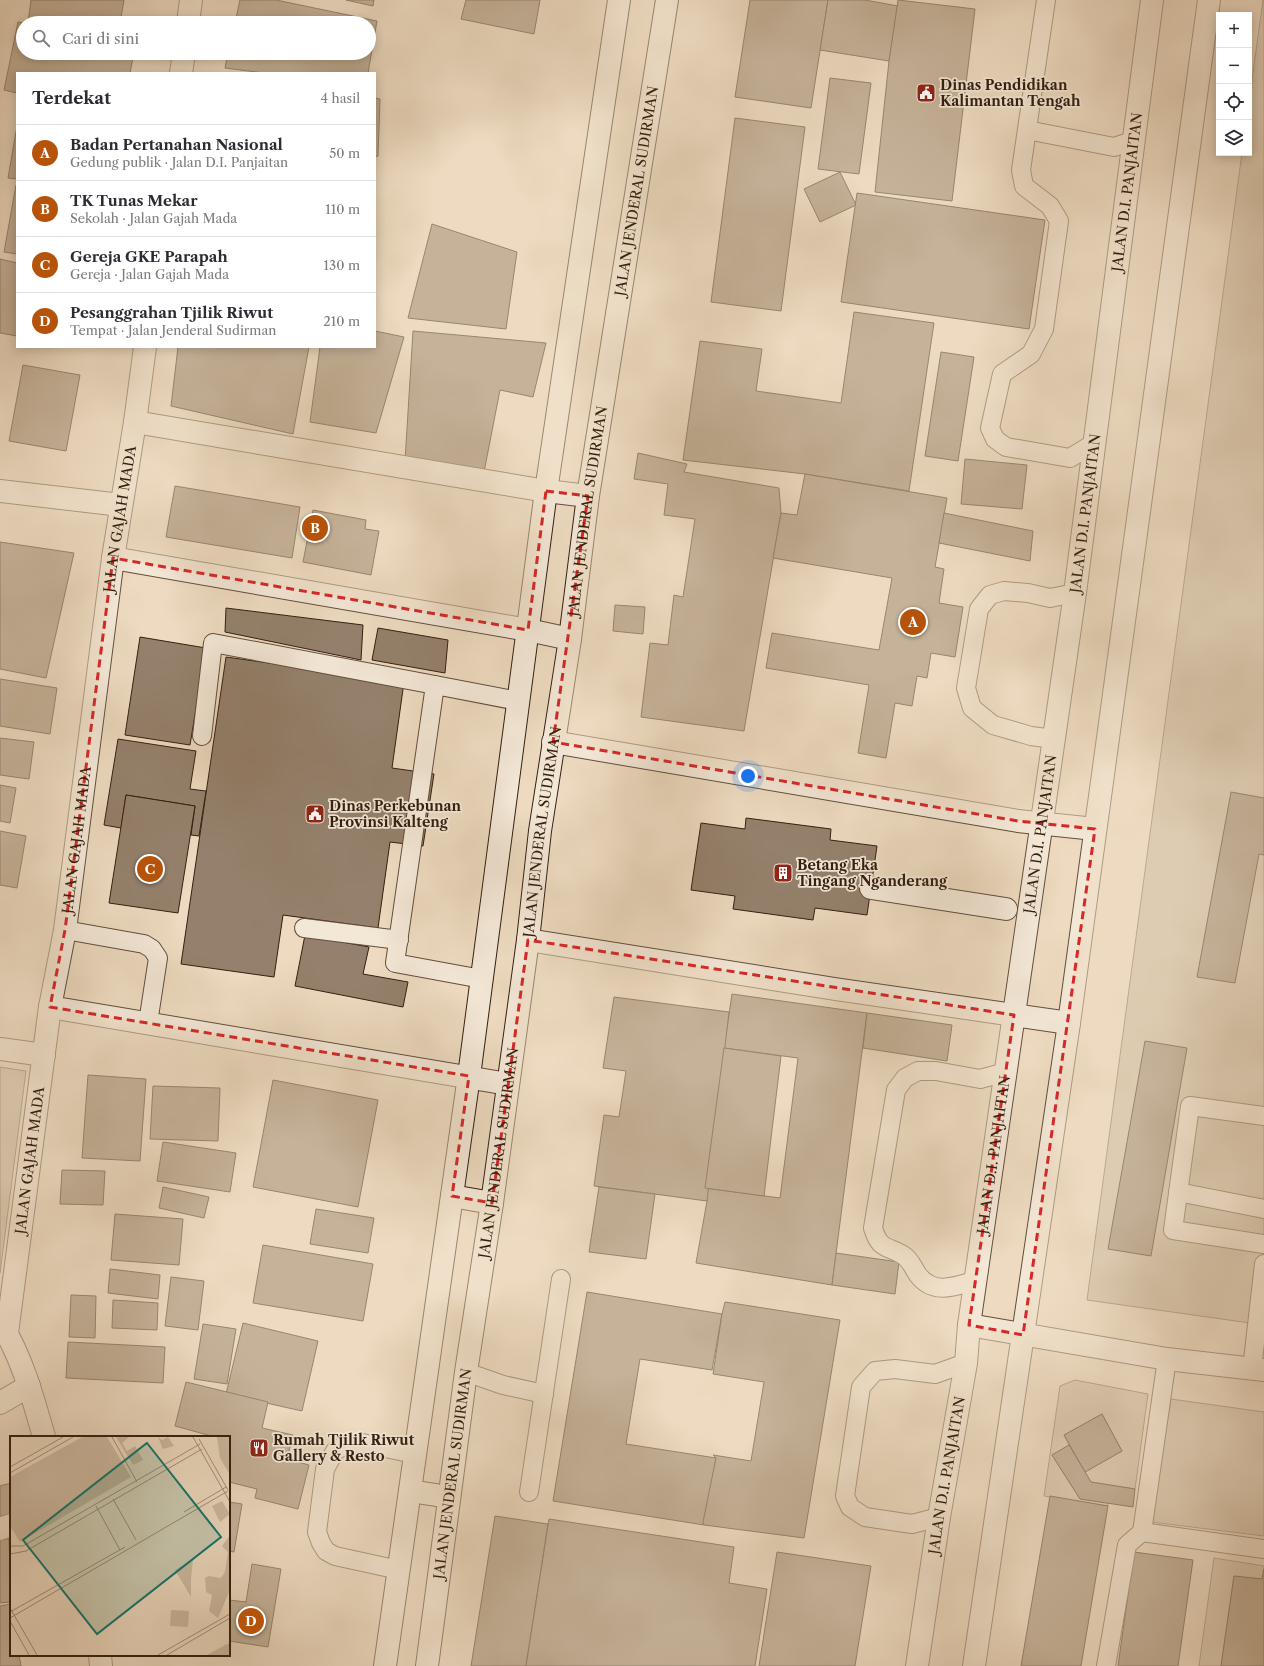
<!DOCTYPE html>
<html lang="id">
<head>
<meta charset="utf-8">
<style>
  body { margin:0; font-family:"Libre Caslon Text",serif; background:#f2f2f3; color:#2b2b33 }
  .controls { position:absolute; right:12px; top:12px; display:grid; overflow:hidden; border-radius:0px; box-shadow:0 2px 10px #0003 }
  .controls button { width:36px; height:36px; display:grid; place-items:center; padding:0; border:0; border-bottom:1px solid #e1e1e2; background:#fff; color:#2b2b33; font:20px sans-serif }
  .you { position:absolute; left:748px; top:776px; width:14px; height:14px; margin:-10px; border:3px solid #fff; border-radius:50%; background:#1a73e8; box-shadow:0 0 0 6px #1a73e833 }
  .badge { display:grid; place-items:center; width:26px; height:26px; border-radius:50%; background:#b45309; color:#fff; font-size:13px; font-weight:700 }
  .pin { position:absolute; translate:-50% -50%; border:2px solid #fff; box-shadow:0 1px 4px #0006 }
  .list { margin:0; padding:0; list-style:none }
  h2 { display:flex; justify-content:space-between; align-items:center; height:52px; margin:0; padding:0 16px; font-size:17px }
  h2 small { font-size:13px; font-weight:400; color:#7c7c81 }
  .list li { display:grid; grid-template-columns:26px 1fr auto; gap:12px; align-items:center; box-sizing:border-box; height:56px; padding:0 16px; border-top:1px solid #e1e1e2 }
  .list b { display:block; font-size:15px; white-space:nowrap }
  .list p { margin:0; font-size:13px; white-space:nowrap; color:#7c7c81 }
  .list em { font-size:13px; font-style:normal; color:#7c7c81 }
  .icon { flex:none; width:22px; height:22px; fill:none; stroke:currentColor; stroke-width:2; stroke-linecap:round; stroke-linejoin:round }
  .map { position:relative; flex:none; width:1264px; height:1666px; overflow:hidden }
  .search { position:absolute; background:#fff; box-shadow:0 2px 10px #0003; left:16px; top:16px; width:360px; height:44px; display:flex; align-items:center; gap:10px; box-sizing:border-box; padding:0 14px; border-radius:22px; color:#7c7c81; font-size:15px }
  .panel { position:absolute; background:#fff; box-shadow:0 2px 10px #0003; left:16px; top:72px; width:360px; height:276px; border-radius:0px }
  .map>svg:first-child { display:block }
  .green { fill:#cdbaa2; stroke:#806c59 }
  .building { fill:#94806c; stroke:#331f10 }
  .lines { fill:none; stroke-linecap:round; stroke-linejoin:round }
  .service-casing { stroke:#624e3c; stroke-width:20 }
  .pedestrian-casing { stroke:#624e3c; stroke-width:24 }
  .minor-casing { stroke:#624e3c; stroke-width:24 }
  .tertiary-casing { stroke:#624e3c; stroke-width:24 }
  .secondary-casing { stroke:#331f10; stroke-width:24 }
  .service { stroke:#f3e7d6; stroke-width:18 }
  .pedestrian { stroke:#f3e7d6; stroke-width:22 }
  .minor { stroke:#f3e7d6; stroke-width:22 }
  .tertiary { stroke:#f3e7d6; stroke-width:22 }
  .secondary { stroke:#f3e7d6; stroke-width:22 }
  .marked { fill:none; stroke:#d62828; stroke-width:3; stroke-dasharray:8 5; stroke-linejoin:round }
  .labels { text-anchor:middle; stroke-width:3.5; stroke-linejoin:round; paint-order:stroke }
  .poi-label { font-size:14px; font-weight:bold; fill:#331f10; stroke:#f3e7d6; text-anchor:start }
  .street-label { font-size:14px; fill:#331f10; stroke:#f3e7d6 }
  .inset-road { fill:none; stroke:#a38f7a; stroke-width:1 }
  .view { fill:#0f766e; fill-opacity:0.15; stroke:#0f766e; stroke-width:2 }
  .inset-edge { fill:none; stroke:#331f10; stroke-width:2 }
</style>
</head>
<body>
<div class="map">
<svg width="1264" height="1666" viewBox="0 0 1264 1666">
  <rect width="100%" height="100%" fill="#eddac0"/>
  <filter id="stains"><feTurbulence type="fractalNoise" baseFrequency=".005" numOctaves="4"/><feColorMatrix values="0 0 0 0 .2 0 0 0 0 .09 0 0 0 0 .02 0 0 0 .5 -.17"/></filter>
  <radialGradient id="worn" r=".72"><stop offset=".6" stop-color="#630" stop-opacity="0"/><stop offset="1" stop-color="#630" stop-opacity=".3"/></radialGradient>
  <g class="green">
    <polygon points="1263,0 1264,0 1264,1325 1087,1300 1242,153 1249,153 1249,102"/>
    <polygon points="0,1067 26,1071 0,1273"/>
    <polygon points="1075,1380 1148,1394 1135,1489 1091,1482 1085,1472 1122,1451 1102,1414 1064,1435 1069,1445 1052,1455 1080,1499 1108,1503 1108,1506 1044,1496 1060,1386"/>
    <polygon points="1171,1399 1264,1412 1264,1536 1151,1522"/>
    <polygon points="1214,1558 1264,1566 1262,1579 1234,1576 1221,1666 1199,1666"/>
  </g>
  <g class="building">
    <polygon points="31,0 124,0 120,23 28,23"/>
    <polygon points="240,0 276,0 377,21 368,73 264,73 225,68 228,53 369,53 369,23 235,23"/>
    <polygon points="346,0 374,0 373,6"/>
    <polygon points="466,0 540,0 534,34 461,19"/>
    <polygon points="750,0 828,0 811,108 735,97"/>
    <polygon points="828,0 865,0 898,6 889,61 820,50"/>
    <polygon points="898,0 975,9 952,201 875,192 889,61"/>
    <polygon points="18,22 25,23 23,23 23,53 134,53 130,73 17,73 17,93 4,90"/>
    <polygon points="830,78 871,83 859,174 818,169"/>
    <polygon points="375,98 380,99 378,156 375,157"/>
    <polygon points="735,118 805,127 781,311 711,302"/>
    <polygon points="17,126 17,179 8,178"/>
    <polygon points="840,172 856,205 820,222 804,189"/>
    <polygon points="16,185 17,185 17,254 4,252"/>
    <polygon points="857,193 1045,220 1029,329 841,302"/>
    <polygon points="432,224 517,252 506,329 408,318"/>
    <polygon points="0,259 17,263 17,336 0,333"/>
    <polygon points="854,312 934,323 909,491 805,474 683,460 700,341 762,349 756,391 841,403"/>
    <polygon points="375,331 404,337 376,433 310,422 320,347 375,347"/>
    <polygon points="413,331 546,343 533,397 500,390 484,472 405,461"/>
    <polygon points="178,347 309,347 293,434 171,406"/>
    <polygon points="941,352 974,357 958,461 925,456"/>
    <polygon points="23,365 80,375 66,451 9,441"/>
    <polygon points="638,453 687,464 684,472 779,488 781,513 744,731 641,717 650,643 668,645 674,595 683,597 695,519 664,515 668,484 634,479"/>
    <polygon points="965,459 1027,465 1022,509 961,504"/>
    <polygon points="805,474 947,498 935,567 944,569 939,603 963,607 955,657 931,653 927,678 917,676 912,706 895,703 886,758 858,753 869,685 766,668 772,633 879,650 892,578 773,558 781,513 797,515"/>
    <polygon points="175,486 300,507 292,558 166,537"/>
    <polygon points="313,510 366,520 365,529 379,531 371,575 303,562"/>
    <polygon points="944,513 1033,531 1030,561 939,543"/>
    <polygon points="0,542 74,553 46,678 0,669"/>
    <polygon points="615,605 645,607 643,634 613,631"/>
    <polygon points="226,608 363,625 361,660 225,632"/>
    <polygon points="378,628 448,640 445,673 372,660"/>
    <polygon points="140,637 206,648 190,745 125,735"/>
    <polygon points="226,657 404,682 392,768 434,774 423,846 390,842 378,928 283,915 274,977 181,964"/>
    <polygon points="0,679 57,688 50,734 0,726"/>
    <polygon points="0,738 34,742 29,779 0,775"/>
    <polygon points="118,739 196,751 190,789 206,791 199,836 191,835 195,806 126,795 121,828 104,825"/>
    <polygon points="0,785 16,788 10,823 0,821"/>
    <polygon points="1231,792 1264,798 1264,855 1259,854 1235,983 1197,977"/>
    <polygon points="126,795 195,806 178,913 109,903"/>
    <polygon points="746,818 831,829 830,840 877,846 867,915 815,908 813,920 733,909 735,896 691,890 701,823 745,829"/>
    <polygon points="0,831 26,836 17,888 0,885"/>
    <polygon points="305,935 369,947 363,974 408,982 403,1007 295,986"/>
    <polygon points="732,994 867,1013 832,1285 696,1263 707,1201 705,1188 780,1198 798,1058 724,1048"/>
    <polygon points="614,997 729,1012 707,1201 594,1186 604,1115 619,1117 626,1071 603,1068"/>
    <polygon points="867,1013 952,1025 947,1061 863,1048"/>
    <polygon points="1145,1041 1187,1048 1151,1256 1108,1249"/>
    <polygon points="724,1048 781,1056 764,1196 705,1188"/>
    <polygon points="88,1075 146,1079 140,1161 82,1158"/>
    <polygon points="273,1080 378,1100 358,1207 253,1187"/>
    <polygon points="153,1086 220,1088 218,1141 150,1139"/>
    <polygon points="163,1142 236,1153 230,1192 157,1181"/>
    <polygon points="62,1170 105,1171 103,1205 60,1204"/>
    <polygon points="163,1187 209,1197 204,1218 159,1208"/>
    <polygon points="599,1187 655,1194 646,1259 589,1252"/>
    <polygon points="316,1209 374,1218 368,1253 310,1244"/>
    <polygon points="115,1214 183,1219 179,1265 111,1260"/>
    <polygon points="263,1245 373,1264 363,1321 253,1303"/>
    <polygon points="836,1253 899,1262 895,1294 832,1285"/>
    <polygon points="110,1269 160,1275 158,1299 108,1293"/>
    <polygon points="171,1277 204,1281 198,1330 165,1326"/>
    <polygon points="587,1292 722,1314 712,1370 640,1359 626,1444 716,1458 704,1525 553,1501"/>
    <polygon points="71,1295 96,1296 95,1338 69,1337"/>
    <polygon points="113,1300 158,1303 157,1330 112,1328"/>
    <polygon points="725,1302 840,1320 804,1538 704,1525 703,1522 716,1458 713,1455 751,1461 764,1382 713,1374 722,1314"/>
    <polygon points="243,1323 318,1341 302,1411 226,1394"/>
    <polygon points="203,1324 236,1329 227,1384 194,1379"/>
    <polygon points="68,1342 165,1347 163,1383 66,1378"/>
    <polygon points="186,1382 268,1402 262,1428 293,1435 287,1459 309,1465 298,1509 255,1498 257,1489 229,1482 229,1437 215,1437 175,1426"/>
    <polygon points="1102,1414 1122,1451 1085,1472 1064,1435"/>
    <polygon points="1069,1445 1091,1482 1135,1489 1133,1507 1080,1499 1052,1455"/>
    <polygon points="11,1483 11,1515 0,1517 0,1486"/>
    <polygon points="1050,1496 1108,1506 1081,1666 1021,1666"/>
    <polygon points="229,1502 242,1504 234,1552 229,1551"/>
    <polygon points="495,1516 548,1524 526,1666 471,1666"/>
    <polygon points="549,1519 734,1547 729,1583 767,1589 755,1666 526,1666"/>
    <polygon points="0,1539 9,1539 11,1602 0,1603"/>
    <polygon points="777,1552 871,1566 855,1666 759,1666"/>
    <polygon points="1134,1552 1193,1560 1178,1666 1118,1666"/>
    <polygon points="252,1564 281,1569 268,1647 229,1641 229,1600 246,1602"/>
    <polygon points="1264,1569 1264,1666 1221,1666 1234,1576 1262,1579"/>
    <polygon points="11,1604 11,1655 19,1655 21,1666 0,1666 0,1606"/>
  </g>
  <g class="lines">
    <g class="service-casing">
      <g id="service">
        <polyline points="1046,0 1021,170 1024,186 1050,206 1059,221 1044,329 1031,354 1002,374 990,428 995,439 1006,447 1070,458 1096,442"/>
        <polyline points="1027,130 1114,147 1135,140"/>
        <polyline points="202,736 213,643 435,685"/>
        <polyline points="1054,739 1031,736 993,725 972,708 966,688 979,609 990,595 1004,591 1028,593 1050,598 1075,593"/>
        <polyline points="304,928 399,940"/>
        <polyline points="65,930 144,944 152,949 158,958 148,1023"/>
        <polyline points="482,979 395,963 435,685 518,701"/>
        <polyline points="1264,1116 1190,1106 1173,1230 1264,1244"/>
        <polyline points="1178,1192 1264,1209"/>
        <path d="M977 1280C956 1286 934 1296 918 1275 913 1268 911 1260 903 1255 887 1245 880 1251 873 1228L896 1090 905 1078 918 1071H936L980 1079 1006 1072"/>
        <polyline points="1167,1359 1142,1532 1264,1549"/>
        <polyline points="1252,1369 1264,1264"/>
        <polyline points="466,1372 503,1385 544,1394"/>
        <polyline points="529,1492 561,1279"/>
        <polyline points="939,1517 912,1524 865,1517 850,1507 845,1496 861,1387 875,1371 895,1369 935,1374 966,1363"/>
        <polyline points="399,1570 335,1556 326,1551 321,1543 317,1532 325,1469 335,1451 345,1445 362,1443 414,1454"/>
        <polyline points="1106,1666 1127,1545 1142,1532"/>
      </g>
    </g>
    <g class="pedestrian-casing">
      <polyline id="pedestrian" points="871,888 1006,909"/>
    </g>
    <g class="minor-casing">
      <g id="minor">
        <polyline points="188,23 191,0"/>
        <polyline points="181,73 184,53"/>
        <polyline points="135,422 546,491 588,496"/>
        <polyline points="0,491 121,505"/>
        <polyline points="113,558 528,630 570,639"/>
        <polyline points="50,1007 508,1084"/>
        <polyline points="0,1049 44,1055"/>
        <path d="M0 1322C22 1357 33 1398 44 1437"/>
        <path id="s1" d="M7 1333 50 1007 65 930 113 558 135 422 145 347"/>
        <polyline points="0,1403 29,1386"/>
        <polyline points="0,1529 11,1525"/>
        <polyline points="100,1655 101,1666"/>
      </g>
    </g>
    <g class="tertiary-casing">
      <g id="tertiary">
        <polyline points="553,742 1018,821 1095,829"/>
        <polyline points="528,940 835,989 1069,1023"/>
        <polyline points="969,1325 1167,1359 1264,1370"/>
        <path id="s2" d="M917 1666 939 1517 966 1363 969 1325 1075 593 1152 0"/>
        <polyline points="974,1666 1069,1023 1209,0"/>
      </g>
    </g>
    <g class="secondary-casing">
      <g id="secondary">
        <polyline points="452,1196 492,1203"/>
        <polyline points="410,1491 449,1497"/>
        <polyline points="385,1666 469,1076 546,491 619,0"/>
        <path id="s3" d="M427 1666 466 1372 492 1203 528 940 540 831 570 639 588 496 667 0"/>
      </g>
    </g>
    <use href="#service" class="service"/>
    <use href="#pedestrian" class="pedestrian"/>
    <use href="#minor" class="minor"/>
    <use href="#tertiary" class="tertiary"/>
    <use href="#secondary" class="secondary"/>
  </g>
  <path d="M0 0H1264V1666H0ZM546 491 588 496 553 742 1018 821 1095 829 1023 1335 969 1325 1014 1015 528 940 492 1203 452 1196 469 1076 50 1007 65 930 113 558 528 630Z" fill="#eddac0" fill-opacity=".55" fill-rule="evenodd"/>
  <path class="marked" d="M546 491 588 496 553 742 1018 821 1095 829 1023 1335 969 1325 1014 1015 528 940 492 1203 452 1196 469 1076 50 1007 65 930 113 558 528 630Z"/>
  <defs>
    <g id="civic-square" transform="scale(1)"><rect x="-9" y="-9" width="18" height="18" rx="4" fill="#8f2418" stroke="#f3e7d6"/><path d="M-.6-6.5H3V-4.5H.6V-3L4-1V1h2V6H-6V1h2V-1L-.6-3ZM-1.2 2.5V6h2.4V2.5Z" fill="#fff"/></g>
    <g id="building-square" transform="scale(1)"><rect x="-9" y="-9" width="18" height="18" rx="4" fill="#8f2418" stroke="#f3e7d6"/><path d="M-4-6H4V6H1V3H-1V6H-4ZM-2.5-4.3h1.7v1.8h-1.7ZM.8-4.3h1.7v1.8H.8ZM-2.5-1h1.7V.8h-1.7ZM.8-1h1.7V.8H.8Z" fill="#fff"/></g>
    <g id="restaurant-square" transform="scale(1)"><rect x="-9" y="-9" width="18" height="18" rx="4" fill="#8f2418" stroke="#f3e7d6"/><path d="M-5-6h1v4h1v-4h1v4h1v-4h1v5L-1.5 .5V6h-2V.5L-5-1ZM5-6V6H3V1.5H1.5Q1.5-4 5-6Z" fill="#fff"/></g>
  </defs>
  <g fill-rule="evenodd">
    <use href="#civic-square" x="926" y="93"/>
    <use href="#civic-square" x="315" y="814"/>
    <use href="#building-square" x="783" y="873"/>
    <use href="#restaurant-square" x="259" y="1448"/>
  </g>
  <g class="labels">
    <g class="poi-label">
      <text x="940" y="90">Dinas Pendidikan<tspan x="940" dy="16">Kalimantan Tengah</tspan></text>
      <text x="329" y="811">Dinas Perkebunan<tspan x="329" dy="16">Provinsi Kalteng</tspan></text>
      <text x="797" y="870">Betang Eka<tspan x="797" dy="16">Tingang Nganderang</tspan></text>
      <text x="273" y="1445">Rumah Tjilik Riwut<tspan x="273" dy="16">Gallery &amp; Resto</tspan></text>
    </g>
    <g class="street-label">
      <text dy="5" stroke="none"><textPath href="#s3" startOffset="1490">JALAN JENDERAL SUDIRMAN</textPath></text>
      <text dy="5" stroke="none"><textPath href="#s2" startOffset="1489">JALAN D.I. PANJAITAN</textPath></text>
      <text dy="5" stroke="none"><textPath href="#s3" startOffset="1166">JALAN JENDERAL SUDIRMAN</textPath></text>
      <text dy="5" stroke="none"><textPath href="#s2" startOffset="1165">JALAN D.I. PANJAITAN</textPath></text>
      <text dy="5" stroke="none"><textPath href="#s1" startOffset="822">JALAN GAJAH MADA</textPath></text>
      <text dy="5" stroke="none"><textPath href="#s3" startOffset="842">JALAN JENDERAL SUDIRMAN</textPath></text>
      <text dy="5" stroke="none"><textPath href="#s2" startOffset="841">JALAN D.I. PANJAITAN</textPath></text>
      <text dy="5" stroke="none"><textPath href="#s1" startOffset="498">JALAN GAJAH MADA</textPath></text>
      <text dy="5" stroke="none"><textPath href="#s3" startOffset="518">JALAN JENDERAL SUDIRMAN</textPath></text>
      <text dy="5" stroke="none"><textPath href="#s2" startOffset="517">JALAN D.I. PANJAITAN</textPath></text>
      <text dy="5" stroke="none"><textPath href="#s1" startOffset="174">JALAN GAJAH MADA</textPath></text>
      <text dy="5" stroke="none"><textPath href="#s3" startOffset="194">JALAN JENDERAL SUDIRMAN</textPath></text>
      <text dy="5" stroke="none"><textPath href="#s2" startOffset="193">JALAN D.I. PANJAITAN</textPath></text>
    </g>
  </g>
  <g transform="translate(10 1436)">
    <rect width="220" height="220" fill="#eddac0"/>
    <path d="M72 1H97L121 41 10 106 0 90V41ZM106 1H119L112 7 117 15 125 10 133 24 123 29ZM148 1 152 4 158 1 164 10 153 13ZM207 1H220V39L210 22ZM212 65 220 78 210 86 202 70ZM220 99V154L208 182 199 175 202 159 196 156 195 142 199 140 211 142 215 136 218 116 212 110ZM183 123 181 143V161L165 134ZM161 174 179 175 178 191 160 190ZM220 207V219H197L215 209Z" fill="#cdbaa2"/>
    <path class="inset-road" d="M102 1 127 46M183 1 220 66M189 3 218 54M0 31 53 1M0 37 63 1M103 63 126 104M86 70 110 114M174 76 216 51M0 110H13L190 8M0 118 16 115 192 13M0 172 27 219M0 176 115 111M0 182 218 55M0 185 19 219M148 219 220 178M157 219 220 182"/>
    <path class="view" d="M137 7 211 101 87 198 13 104Z"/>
    <rect width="220" height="220" class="inset-edge"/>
  </g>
  <rect width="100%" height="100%" filter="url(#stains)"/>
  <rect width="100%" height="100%" fill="url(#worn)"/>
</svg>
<div class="controls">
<button>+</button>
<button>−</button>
<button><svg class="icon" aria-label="locate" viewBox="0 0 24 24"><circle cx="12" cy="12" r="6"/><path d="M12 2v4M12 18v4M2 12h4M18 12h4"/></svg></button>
<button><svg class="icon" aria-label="layers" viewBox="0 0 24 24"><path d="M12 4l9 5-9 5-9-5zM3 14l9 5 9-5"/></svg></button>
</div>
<div class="you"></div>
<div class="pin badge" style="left:913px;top:622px">A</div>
<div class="pin badge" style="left:315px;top:528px">B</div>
<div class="pin badge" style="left:150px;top:869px">C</div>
<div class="pin badge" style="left:251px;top:1621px">D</div>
<div class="search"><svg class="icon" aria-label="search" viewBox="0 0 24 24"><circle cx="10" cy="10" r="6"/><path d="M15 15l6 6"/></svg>Cari di sini</div>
<section class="panel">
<h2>Terdekat<small>4 hasil</small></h2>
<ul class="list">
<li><span class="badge">A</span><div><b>Badan Pertanahan Nasional</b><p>Gedung publik · Jalan D.I. Panjaitan</p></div><em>50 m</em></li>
<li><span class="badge">B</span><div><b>TK Tunas Mekar</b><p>Sekolah · Jalan Gajah Mada</p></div><em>110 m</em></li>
<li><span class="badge">C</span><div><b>Gereja GKE Parapah</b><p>Gereja · Jalan Gajah Mada</p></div><em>130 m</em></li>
<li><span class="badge">D</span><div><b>Pesanggrahan Tjilik Riwut</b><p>Tempat · Jalan Jenderal Sudirman</p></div><em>210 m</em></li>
</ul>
</section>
</div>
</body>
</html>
